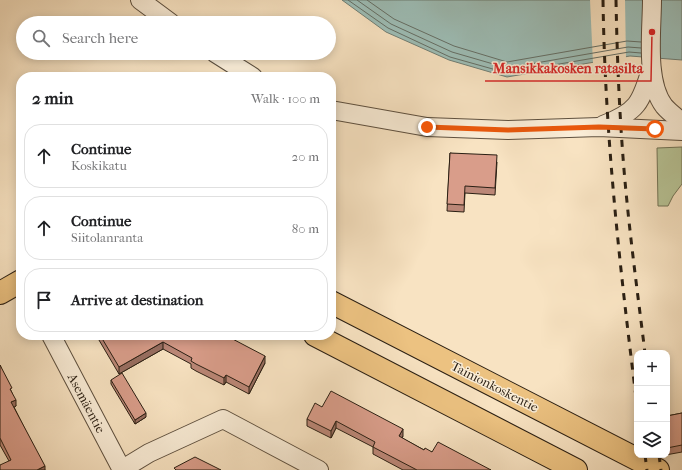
<!DOCTYPE html>
<html lang="en">
<head>
<meta charset="utf-8">
<style>
  body { margin:0; font-family:"IM FELL French Canon",serif; background:#f6f6f6; color:#202124 }
  .controls { position:absolute; right:12px; bottom:12px; display:grid; overflow:hidden; border-radius:8px; box-shadow:0 2px 10px #0003 }
  .controls button { width:36px; height:36px; display:grid; place-items:center; padding:0; border:0; border-bottom:1px solid #e0e0e0; background:#fff; color:#202124; font:20px sans-serif }
  .stop { position:absolute; width:12px; height:12px; margin:-9px; border:3px solid #ea580c; border-radius:50%; background:#fff }
  .stop.end { background:#ea580c; border-color:#fff; box-shadow:0 1px 4px #0008 }
  .list { margin:0; padding:0; list-style:none }
  h2 { display:flex; justify-content:space-between; align-items:center; height:52px; margin:0; padding:0 16px; font-size:17px }
  h2 small { font-size:13px; font-weight:400; color:#757577 }
  .list li { display:grid; grid-template-columns:26px 1fr auto; gap:12px; align-items:center; box-sizing:border-box; height:64px; margin:0 8px 8px; padding:0 8px; border:1px solid #e0e0e0; border-radius:16px }
  .list b { display:block; font-size:15px; white-space:nowrap }
  .list p { margin:0; font-size:13px; white-space:nowrap; color:#757577 }
  .list em { font-size:13px; font-style:normal; color:#757577 }
  .icon { flex:none; width:22px; height:22px; fill:none; stroke:currentColor; stroke-width:2; stroke-linecap:round; stroke-linejoin:round }
  .map { position:relative; flex:none; width:682px; height:470px; overflow:hidden }
  .search { position:absolute; background:#fff; box-shadow:0 2px 10px #0003; left:16px; top:16px; width:320px; height:44px; display:flex; align-items:center; gap:10px; box-sizing:border-box; padding:0 14px; border-radius:22px; color:#757577; font-size:15px }
  .panel { position:absolute; background:#fff; box-shadow:0 2px 10px #0003; left:16px; top:72px; width:320px; height:268px; border-radius:16px }
  .map>svg:first-child { display:block }
  .green { fill:#b8c597; stroke:#717255 }
  .water { fill:#9dbeb7; stroke:#6f7e75 }
  .pier { fill:#f8e3c2 }
  .lines { fill:none; stroke-linecap:round; stroke-linejoin:round }
  .shore { stroke:#646e65; stroke-width:1 }
  .minor-casing { stroke:#5e503f; stroke-width:20 }
  .major-casing { stroke:#2a1f13; stroke-width:24 }
  .minor { stroke:#faedd7; stroke-width:18 }
  .major { stroke:#ecc281; stroke-width:22 }
  .rail { stroke:#2a1f13; stroke-width:3; stroke-dasharray:7 7; stroke-linecap:butt }
  .wall { fill:#bb8777; stroke:#2a1f13 }
  .shaded-wall { fill:#986e61; stroke:#2a1f13 }
  .building { fill:#d99d8a; stroke:#2a1f13 }
  .route { stroke:#ea580c; stroke-width:5 }
  .labels { text-anchor:middle; stroke-width:3; stroke-linejoin:round; paint-order:stroke }
  .street-label { font-size:13px; fill:#2a1f13; stroke:#faedd7 }
  .leader { fill:none; stroke:#d62828; stroke-width:1.5 }
  .callout-dot { fill:#d62828; stroke:#faedd7; stroke-width:1.5 }
  .callout-label { font-size:14px; text-anchor:middle; font-weight:bold; fill:#d62828; stroke:#faedd7; stroke-width:3; stroke-linejoin:round; paint-order:stroke }
</style>
</head>
<body>
<div class="map">
<svg width="682" height="470" viewBox="0 0 682 470">
  <rect width="100%" height="100%" fill="#f8e3c2"/>
  <filter id="stains"><feTurbulence type="fractalNoise" baseFrequency=".005" numOctaves="4"/><feColorMatrix values="0 0 0 0 .2 0 0 0 0 .09 0 0 0 0 .02 0 0 0 .5 -.17"/></filter>
  <radialGradient id="worn" r=".72"><stop offset=".6" stop-color="#630" stop-opacity="0"/><stop offset="1" stop-color="#630" stop-opacity=".3"/></radialGradient>
  <polygon class="green" points="682,147 682,184 673,196 668,206 658,206 657,148"/>
  <polygon class="water" points="342,0 682,0 682,60 630,56 507,77 449,60 386,32"/>
  <polygon class="pier" points="590,0 625,0 626,59 593,64"/>
  <g class="lines">
    <g class="shore">
      <polyline points="348,0 388,28 450,57 507,73 629,52 641,53"/>
      <polyline points="357,0 391,24 452,52 507,68 628,47 641,48"/>
      <polyline points="367,0 394,19 454,46 507,62 627,41 641,42"/>
    </g>
    <g class="minor-casing">
      <g id="minor">
        <polyline points="140,0 171,23"/>
        <path d="M652 0C652 30 645 81 664 106 669 112 676 117 682 122"/>
        <polyline points="215,53 253,77"/>
        <polyline points="331,110 427,127 508,130 599,127 682,131"/>
        <path d="M603 125C637 112 641 103 651 69"/>
        <polyline points="51,335 122,470"/>
        <polyline points="121,470 149,453 223,419 319,470"/>
      </g>
    </g>
    <g class="major-casing">
      <g id="major">
        <polyline points="0,293 21,281"/>
        <polyline points="331,302 658,470"/>
        <polyline points="315,335 576,470"/>
      </g>
    </g>
    <use href="#minor" class="minor"/>
    <use href="#major" class="major"/>
    <g class="rail">
      <path d="M603 0C605 136 620 270 637 405"/>
      <path d="M616 0C617 52 619 105 623 157 628 223 637 288 645 353"/>
      <polyline points="645,455 647,470"/>
      <polyline points="659,455 661,470"/>
    </g>
  </g>
  <g class="wall">
    <polygon points="450,153 497,162 495,195 465,193 464,212 447,211"/>
    <polygon points="96,335 225,335 265,363 249,394 226,382 224,385 196,371 191,368 191,364 163,349 119,374"/>
    <polygon points="0,365 12,393 16,406 14,407 45,470 9,461 0,445"/>
    <polygon points="111,380 146,417 135,424 111,384"/>
    <polygon points="322,407 403,436 402,438 424,450 432,452 491,470 403,470 373,454 373,447 336,428 331,438 307,426 307,419"/>
    <polygon points="682,413 682,452 660,456 660,455 667,455 667,416"/>
  </g>
  <g class="shaded-wall">
    <polygon points="163,342 163,349 119,374 119,367"/>
    <polygon points="265,356 265,363 249,394 249,387"/>
    <polygon points="226,375 226,382 224,385 224,378"/>
    <polygon points="16,400 16,406 11,409 11,402"/>
    <polygon points="146,413 146,417 135,424 135,420"/>
    <polygon points="336,421 336,428 331,438 331,431"/>
    <polygon points="403,429 403,436 399,443 399,436"/>
    <polygon points="45,466 45,470 37,470"/>
  </g>
  <g class="building">
    <polygon points="450,153 497,155 495,188 465,186 464,205 447,204"/>
    <polygon points="100,335 225,335 265,356 249,387 226,375 224,378 196,364 191,361 192,358 163,342 119,367"/>
    <polygon points="0,365 12,388 10,389 16,400 11,402 45,466 37,470 0,470 0,465 11,460 0,438"/>
    <polygon points="122,373 146,413 135,420 111,380"/>
    <polygon points="331,391 403,429 399,436 424,450 425,448 432,452 438,442 491,470 417,470 373,447 375,442 336,421 331,431 307,419 315,403 322,407"/>
    <polygon points="682,413 682,445 667,448 667,416"/>
    <polygon points="195,457 221,470 176,470 174,468"/>
  </g>
  <g class="lines">
    <polyline class="route" points="427,127 508,130 599,127 655,129"/>
  </g>
  <g class="labels">
    <g class="street-label">
      <text transform="translate(495 386) rotate(27)" y="5">Tainionkoskentie</text>
      <text transform="translate(87 403) rotate(62)" y="5">Asemäentie</text>
    </g>
  </g>
  <path class="leader" d="M652 32L651 81H485"/>
  <circle class="callout-dot" cx="652" cy="32" r="4"/>
  <g class="callout-label">
    <text x="568" y="73">Mansikkakosken ratasilta</text>
  </g>
  <rect width="100%" height="100%" filter="url(#stains)"/>
  <rect width="100%" height="100%" fill="url(#worn)"/>
</svg>
<div class="controls">
<button>+</button>
<button>−</button>
<button><svg class="icon" aria-label="layers" viewBox="0 0 24 24"><path d="M12 4l9 5-9 5-9-5zM3 14l9 5 9-5"/></svg></button>
</div>
<div class="stop" style="left:655px;top:129px"></div>
<div class="stop end" style="left:427px;top:127px"></div>
<div class="search"><svg class="icon" aria-label="search" viewBox="0 0 24 24"><circle cx="10" cy="10" r="6"/><path d="M15 15l6 6"/></svg>Search here</div>
<section class="panel">
<h2>2 min<small>Walk · 100 m</small></h2>
<ul class="list">
<li><svg class="icon" aria-label="ahead" viewBox="0 0 24 24"><path d="M12 20V5M6 11l6-6 6 6"/></svg><div><b>Continue</b><p>Koskikatu</p></div><em>20 m</em></li>
<li><svg class="icon" aria-label="ahead" viewBox="0 0 24 24"><path d="M12 20V5M6 11l6-6 6 6"/></svg><div><b>Continue</b><p>Siitolanranta</p></div><em>80 m</em></li>
<li><svg class="icon" aria-label="arrive" viewBox="0 0 24 24"><path d="M6 21V4h12l-3 4 3 4H6"/></svg><div><b>Arrive at destination</b></div></li>
</ul>
</section>
</div>
</body>
</html>
